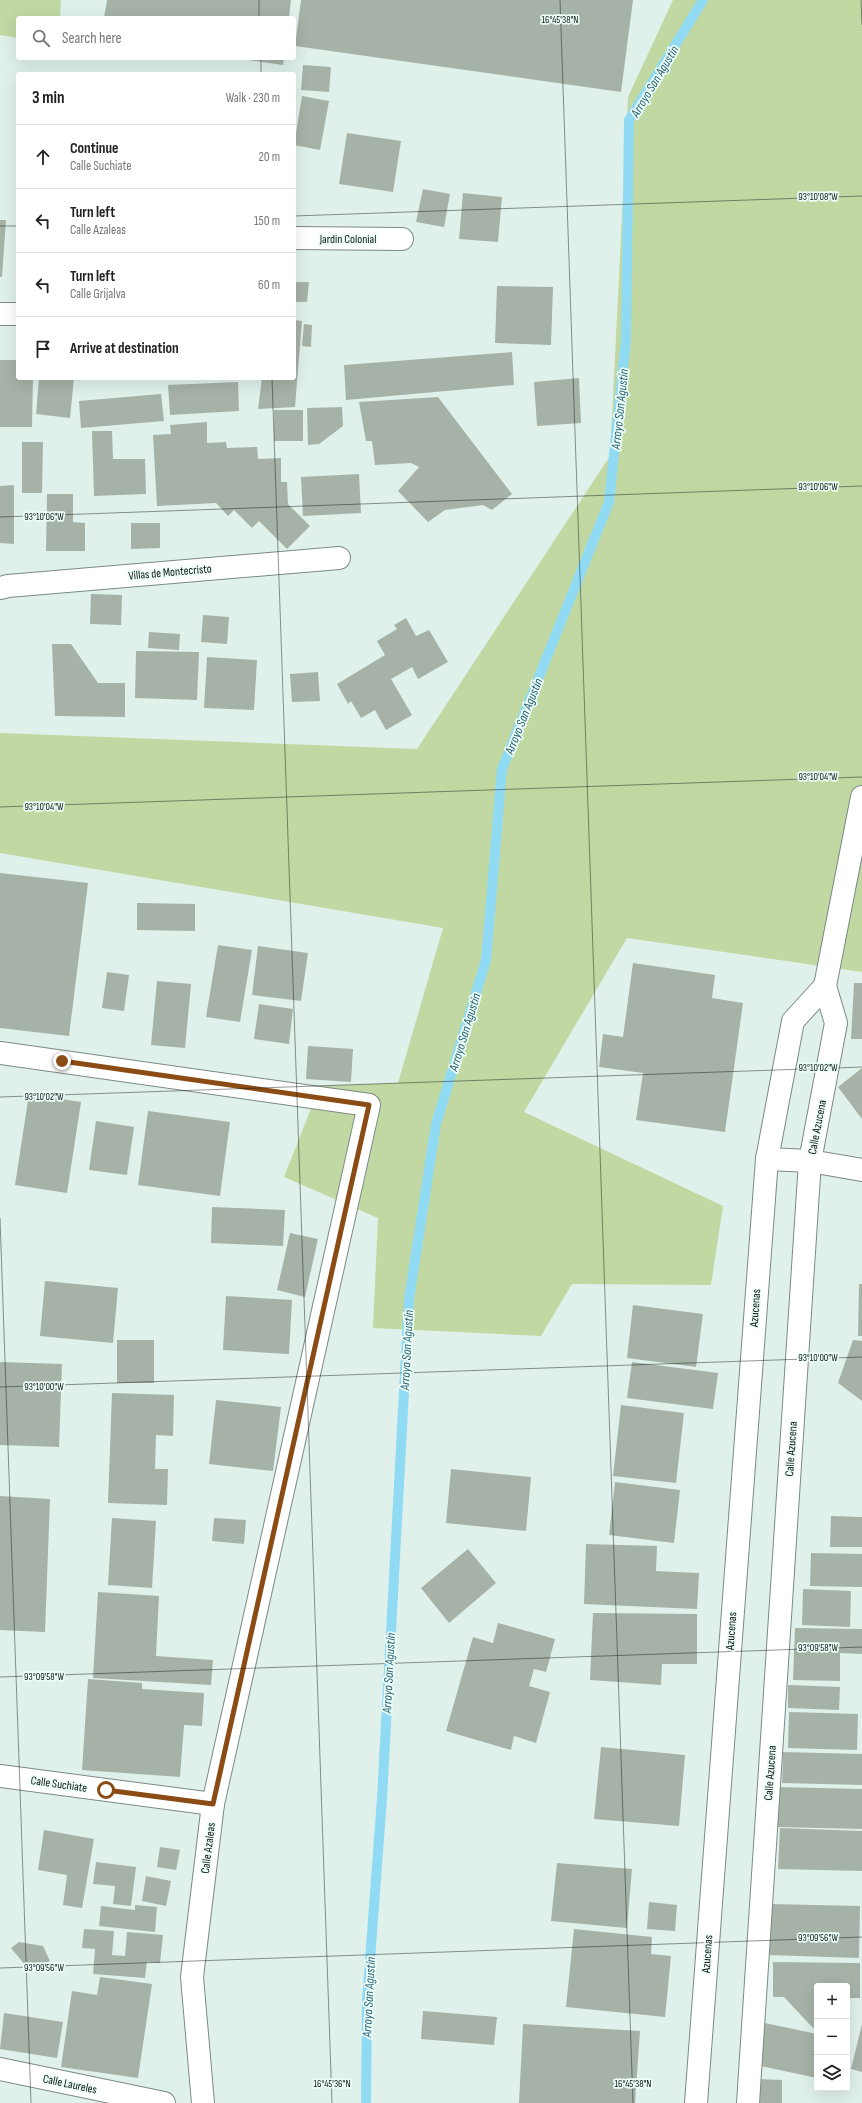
<!DOCTYPE html>
<html lang="en">
<head>
<meta charset="utf-8">
<style>
  body { margin:0; font-family:"Sofia Sans Condensed",sans-serif; background:#f6f6f6; color:#222 }
  .controls { position:absolute; right:12px; bottom:12px; display:grid; overflow:hidden; border-radius:4px; box-shadow:0 4px 16px #0002 }
  .controls button { width:36px; height:36px; display:grid; place-items:center; padding:0; border:0; border-bottom:1px solid #e0e0e0; background:#fff; color:#222; font:20px sans-serif }
  .stop { position:absolute; width:12px; height:12px; margin:-9px; border:3px solid #8b4b14; border-radius:50%; background:#fff }
  .stop.end { background:#8b4b14; border-color:#fff; box-shadow:0 1px 4px #0008 }
  .list { margin:0; padding:0; list-style:none }
  h2 { display:flex; justify-content:space-between; align-items:center; height:52px; margin:0; padding:0 16px; font-size:17px }
  h2 small { font-size:13px; font-weight:400; color:#767676 }
  .list li { display:grid; grid-template-columns:26px 1fr auto; gap:12px; align-items:center; box-sizing:border-box; height:64px; padding:0 16px; border-top:1px solid #e0e0e0 }
  .list b { display:block; font-size:15px; white-space:nowrap }
  .list p { margin:0; font-size:13px; white-space:nowrap; color:#767676 }
  .list em { font-size:13px; font-style:normal; color:#767676 }
  .icon { flex:none; width:22px; height:22px; fill:none; stroke:currentColor; stroke-width:2; stroke-linecap:round; stroke-linejoin:round }
  .map { position:relative; flex:none; width:862px; height:2103px; overflow:hidden }
  .search { position:absolute; background:#fff; box-shadow:0 4px 16px #0002; left:16px; top:16px; width:280px; height:44px; display:flex; align-items:center; gap:10px; box-sizing:border-box; padding:0 14px; border-radius:4px; color:#767676; font-size:15px }
  .panel { position:absolute; background:#fff; box-shadow:0 4px 16px #0002; left:16px; top:72px; width:280px; height:308px; border-radius:4px }
  .map>svg:first-child { display:block }
  .green { fill:#c1d8a3 }
  .lines { fill:none; stroke-linecap:round; stroke-linejoin:round }
  .stream { stroke:#91daf4; stroke-width:10 }
  .building { fill:#a6b2a8 }
  .street-casing { stroke:#7a8a85; stroke-width:24 }
  .secondary-casing { stroke:#7a8a85; stroke-width:24 }
  .street { stroke:#fff; stroke-width:22 }
  .secondary { stroke:#fff; stroke-width:22 }
  .route { stroke:#8b4b14; stroke-width:5 }
  .ticks { fill:none; stroke:#0f1513; stroke-width:1; stroke-opacity:0.45 }
  .labels { text-anchor:middle; stroke-width:3.5; stroke-linejoin:round; paint-order:stroke }
  .street-label { font-size:12px; fill:#0f1513; stroke:#edfef9 }
  .water-label { font-size:13px; font-style:italic; fill:#245e71; stroke:#edfef9 }
  .ticks-label { font-size:10px; text-anchor:middle; fill:#0f1513; stroke:#edfef9; stroke-width:3.5; stroke-linejoin:round; paint-order:stroke }
</style>
</head>
<body>
<div class="map">
<svg width="862" height="2103" viewBox="0 0 862 2103">
  <rect width="100%" height="100%" fill="#e0f1eb"/>
  <g class="green">
    <polygon points="0,0 61,0 60,18 18,18 18,38 0,35"/>
    <polygon points="673,0 862,0 862,972 627,938 524,1112 723,1206 711,1285 572,1284 541,1336 373,1328 378,1218 284,1177 320,1086 398,1083 443,928 0,853 0,733 417,749 610,456 628,97"/>
  </g>
  <g class="lines">
    <polyline class="stream" points="366,2103 367,2001 382,1798 409,1299 436,1124 486,960 502,769 609,502 626,339 629,120 703,0"/>
  </g>
  <g class="building">
    <polygon points="107,0 291,0 289,18 104,18"/>
    <polygon points="301,0 633,0 621,92 295,46"/>
    <polygon points="235,58 284,58 283,65"/>
    <polygon points="303,65 331,67 329,92 301,90"/>
    <polygon points="302,96 329,101 320,150 294,145"/>
    <polygon points="347,133 401,141 393,192 339,184"/>
    <polygon points="423,189 450,194 444,227 416,222"/>
    <polygon points="463,193 502,197 498,242 459,239"/>
    <polygon points="0,220 6,220 2,277 0,277"/>
    <polygon points="294,282 309,282 307,302 294,302"/>
    <polygon points="497,286 553,287 551,345 495,343"/>
    <polygon points="294,320 302,321 295,407 258,409 262,378 294,378"/>
    <polygon points="304,324 312,325 311,347 302,346"/>
    <polygon points="512,352 514,385 346,400 344,365"/>
    <polygon points="0,360 18,360 18,378 33,378 32,427 0,427"/>
    <polygon points="39,378 74,378 70,418 36,414"/>
    <polygon points="579,378 581,423 537,426 534,382"/>
    <polygon points="238,382 239,411 170,415 168,385"/>
    <polygon points="161,394 164,421 81,428 79,401"/>
    <polygon points="438,397 512,494 492,510 483,505 445,510 428,522 398,491 419,467 411,463 375,465 372,441 366,441 359,402"/>
    <polygon points="342,407 343,426 319,444 308,445 307,408"/>
    <rect x="274" y="410" width="29" height="31"/>
    <polygon points="207,422 207,443 226,442 227,448 257,447 258,459 281,458 281,482 287,482 288,504 310,526 287,549 259,521 252,528 234,510 228,516 216,503 157,506 153,435 171,434 170,425"/>
    <polygon points="92,431 112,431 113,459 145,459 146,494 94,496"/>
    <polygon points="22,442 43,442 42,493 22,493"/>
    <polygon points="359,474 361,513 303,516 301,477"/>
    <polygon points="14,485 14,544 0,543 0,486"/>
    <polygon points="47,494 73,494 73,522 85,523 85,551 46,551"/>
    <polygon points="131,523 160,523 160,548 131,549"/>
    <polygon points="91,594 122,595 121,625 90,624"/>
    <polygon points="203,615 229,617 227,644 201,642"/>
    <polygon points="406,618 416,636 429,630 448,662 418,679 412,667 391,679 412,715 386,730 375,710 361,718 351,701 348,704 337,684 385,655 377,641 397,629 394,625"/>
    <polygon points="149,632 180,634 179,650 148,648"/>
    <polygon points="52,644 71,644 98,683 125,683 125,717 55,716"/>
    <polygon points="136,651 199,652 197,700 135,698"/>
    <polygon points="207,657 257,660 254,710 204,708"/>
    <polygon points="318,672 320,701 292,702 290,674"/>
    <polygon points="0,873 88,883 69,1036 0,1028"/>
    <polygon points="137,903 195,904 195,931 137,930"/>
    <polygon points="218,945 252,950 240,1022 206,1017"/>
    <polygon points="258,946 308,953 301,1001 252,995"/>
    <polygon points="633,963 715,975 712,998 743,1003 725,1132 636,1120 643,1073 599,1067 603,1034 623,1037"/>
    <polygon points="107,972 129,975 124,1011 102,1008"/>
    <polygon points="157,981 191,984 185,1048 151,1045"/>
    <polygon points="854,983 862,983 862,1039 851,1039"/>
    <polygon points="259,1004 293,1009 289,1044 254,1039"/>
    <polygon points="308,1046 353,1049 351,1082 306,1079"/>
    <polygon points="862,1068 862,1119 838,1087"/>
    <polygon points="29,1094 81,1102 67,1193 15,1185"/>
    <polygon points="148,1111 230,1122 220,1196 138,1185"/>
    <polygon points="96,1121 134,1127 127,1175 89,1170"/>
    <polygon points="212,1207 285,1210 283,1246 211,1243"/>
    <polygon points="290,1233 318,1239 305,1297 277,1290"/>
    <polygon points="45,1281 118,1288 113,1343 40,1336"/>
    <polygon points="859,1284 862,1284 862,1336 858,1336"/>
    <polygon points="226,1296 292,1300 289,1354 223,1350"/>
    <polygon points="633,1305 703,1314 696,1367 627,1358"/>
    <rect x="117" y="1340" width="37" height="43"/>
    <polygon points="853,1340 862,1341 862,1401 838,1383"/>
    <polygon points="0,1362 62,1364 59,1447 0,1445"/>
    <polygon points="632,1362 718,1373 713,1409 627,1398"/>
    <polygon points="112,1393 174,1395 173,1436 156,1435 155,1469 168,1469 167,1505 108,1503"/>
    <polygon points="216,1400 281,1407 273,1471 209,1464"/>
    <polygon points="621,1405 684,1413 676,1483 613,1476"/>
    <polygon points="451,1469 531,1477 526,1531 446,1523"/>
    <polygon points="615,1482 680,1490 674,1543 609,1535"/>
    <polygon points="0,1496 50,1499 45,1632 0,1630"/>
    <polygon points="831,1516 862,1517 862,1547 830,1547"/>
    <polygon points="112,1518 156,1521 152,1588 108,1585"/>
    <polygon points="214,1518 246,1520 244,1544 212,1541"/>
    <polygon points="586,1544 657,1546 656,1571 699,1573 697,1609 584,1604"/>
    <polygon points="468,1549 496,1583 449,1623 421,1588"/>
    <polygon points="811,1553 862,1554 862,1587 810,1586"/>
    <polygon points="803,1589 851,1591 850,1627 802,1625"/>
    <polygon points="98,1592 159,1596 156,1656 213,1660 211,1685 93,1678"/>
    <polygon points="593,1613 697,1614 697,1664 662,1664 661,1685 590,1680"/>
    <polygon points="498,1623 555,1639 546,1672 534,1669 529,1686 550,1692 536,1743 514,1736 511,1750 446,1731 473,1637 493,1643"/>
    <polygon points="795,1628 862,1629 862,1654 840,1653 840,1681 793,1680"/>
    <polygon points="88,1679 142,1683 142,1689 204,1693 202,1726 184,1725 180,1777 82,1770"/>
    <polygon points="788,1685 840,1687 839,1710 788,1708"/>
    <polygon points="789,1712 858,1714 857,1750 788,1748"/>
    <polygon points="601,1747 685,1755 679,1826 594,1819"/>
    <polygon points="783,1752 862,1754 862,1785 782,1783"/>
    <polygon points="778,1787 862,1789 862,1829 777,1827"/>
    <polygon points="780,1828 862,1831 862,1871 778,1869"/>
    <polygon points="44,1830 94,1839 82,1908 63,1905 67,1875 38,1870"/>
    <polygon points="160,1847 180,1850 176,1870 157,1867"/>
    <polygon points="96,1862 136,1867 131,1906 113,1904 115,1886 93,1884"/>
    <polygon points="557,1863 632,1869 627,1928 551,1921"/>
    <polygon points="146,1876 171,1881 166,1906 142,1901"/>
    <polygon points="649,1902 677,1905 675,1931 647,1929"/>
    <polygon points="770,1904 860,1906 859,1958 768,1955"/>
    <polygon points="135,1905 157,1907 155,1932 99,1926 101,1906 135,1910"/>
    <polygon points="84,1929 114,1931 112,1955 125,1956 127,1932 163,1935 160,1963 147,1962 145,1978 93,1974 95,1949 82,1948"/>
    <polygon points="574,1929 652,1937 651,1954 671,1956 665,2017 566,2007"/>
    <polygon points="19,1942 43,1946 50,1961 30,1971 11,1948"/>
    <polygon points="773,1962 860,1963 860,1998 847,1998 847,1986 817,1986 817,2024 813,2028 784,1997 773,1997"/>
    <polygon points="100,1977 152,1984 138,2078 61,2067 72,1991 97,1995"/>
    <polygon points="423,2011 497,2017 494,2045 421,2039"/>
    <polygon points="4,2013 63,2022 57,2058 0,2049"/>
    <polygon points="765,2023 817,2034 817,2078 756,2065"/>
    <polygon points="523,2024 640,2031 635,2103 519,2103"/>
    <polygon points="862,2024 862,2072 851,2069"/>
    <polygon points="847,2040 850,2041 848,2054 847,2054"/>
    <polygon points="756,2079 782,2080 782,2103 755,2103"/>
  </g>
  <g class="lines">
    <g class="street-casing">
      <g id="street">
        <polyline points="294,238 402,239"/>
        <polyline points="0,314 18,314"/>
        <polyline points="0,588 8,586 339,558"/>
        <polyline points="825,986 862,797"/>
        <polyline points="0,1053 369,1105 213,1804 192,1977 203,2103"/>
        <polyline points="767,1159 810,1161 862,1170"/>
        <polyline points="0,1776 213,1804"/>
      </g>
    </g>
    <g class="secondary-casing">
      <g id="secondary">
        <polyline points="0,2069 164,2103"/>
        <polyline points="696,2103 767,1159 793,1021 825,986"/>
        <polyline points="748,2103 810,1161 836,1023 825,986"/>
      </g>
    </g>
    <use href="#street" class="street"/>
    <use href="#secondary" class="secondary"/>
  </g>
  <g class="lines">
    <polyline class="route" points="62,1061 369,1105 213,1804 106,1790"/>
  </g>
  <path class="ticks" d="M259 0V18M560 0 633 2103M861 0 862 25M261 58V74M294 216 862 196M0 226H18M272 378 332 2103M0 517 862 486M0 807 862 777M0 1097 862 1067M0 1218 31 2103M0 1387 862 1357M0 1677 862 1647M0 1968 862 1937"/>
  <g class="labels">
    <g class="street-label">
      <text x="348" y="243">Jardin Colonial</text>
      <text transform="translate(170 572) rotate(-5)" y="4">Villas de Montecristo</text>
      <text transform="translate(817 1127) rotate(-79)" y="4">Calle Azucena</text>
      <text transform="translate(755 1308) rotate(-86)" y="4">Azucenas</text>
      <text transform="translate(791 1449) rotate(-86)" y="4">Calle Azucena</text>
      <text transform="translate(731 1631) rotate(-86)" y="4">Azucenas</text>
      <text transform="translate(770 1773) rotate(-86)" y="4">Calle Azucena</text>
      <text transform="translate(59 1784) rotate(8)" y="4">Calle Suchiate</text>
      <text transform="translate(208 1848) rotate(-83)" y="4">Calle Azaleas</text>
      <text transform="translate(707 1954) rotate(-86)" y="4">Azucenas</text>
      <text transform="translate(70 2084) rotate(12)" y="4">Calle Laureles</text>
    </g>
    <g class="water-label">
      <text transform="translate(654 81) rotate(-59)" y="5">Arroyo San Agustín</text>
      <text transform="translate(619 409) rotate(-84)" y="5">Arroyo San Agustín</text>
      <text transform="translate(523 716) rotate(-68)" y="5">Arroyo San Agustín</text>
      <text transform="translate(464 1032) rotate(-73)" y="5">Arroyo San Agustín</text>
      <text transform="translate(406 1350) rotate(-87)" y="5">Arroyo San Agustín</text>
      <text transform="translate(388 1673) rotate(-87)" y="5">Arroyo San Agustín</text>
      <text transform="translate(368 1997) rotate(-87)" y="5">Arroyo San Agustín</text>
    </g>
  </g>
  <g class="ticks-label">
    <text x="560" y="23">16°45'38"N</text>
    <text x="818" y="200">93°10'08"W</text>
    <text x="818" y="490">93°10'06"W</text>
    <text x="44" y="520">93°10'06"W</text>
    <text x="818" y="780">93°10'04"W</text>
    <text x="44" y="810">93°10'04"W</text>
    <text x="818" y="1071">93°10'02"W</text>
    <text x="44" y="1100">93°10'02"W</text>
    <text x="818" y="1361">93°10'00"W</text>
    <text x="44" y="1390">93°10'00"W</text>
    <text x="818" y="1651">93°09'58"W</text>
    <text x="44" y="1680">93°09'58"W</text>
    <text x="818" y="1941">93°09'56"W</text>
    <text x="44" y="1971">93°09'56"W</text>
    <text x="332" y="2087">16°45'36"N</text>
    <text x="633" y="2087">16°45'38"N</text>
  </g>
</svg>
<div class="controls">
<button>+</button>
<button>−</button>
<button><svg class="icon" aria-label="layers" viewBox="0 0 24 24"><path d="M12 4l9 5-9 5-9-5zM3 14l9 5 9-5"/></svg></button>
</div>
<div class="stop" style="left:106px;top:1790px"></div>
<div class="stop end" style="left:62px;top:1061px"></div>
<div class="search"><svg class="icon" aria-label="search" viewBox="0 0 24 24"><circle cx="10" cy="10" r="6"/><path d="M15 15l6 6"/></svg>Search here</div>
<section class="panel">
<h2>3 min<small>Walk · 230 m</small></h2>
<ul class="list">
<li><svg class="icon" aria-label="ahead" viewBox="0 0 24 24"><path d="M12 20V5M6 11l6-6 6 6"/></svg><div><b>Continue</b><p>Calle Suchiate</p></div><em>20 m</em></li>
<li><svg class="icon" aria-label="left" viewBox="0 0 24 24"><path d="M17 20v-9H6M10 6l-5 5 5 5"/></svg><div><b>Turn left</b><p>Calle Azaleas</p></div><em>150 m</em></li>
<li><svg class="icon" aria-label="left" viewBox="0 0 24 24"><path d="M17 20v-9H6M10 6l-5 5 5 5"/></svg><div><b>Turn left</b><p>Calle Grijalva</p></div><em>60 m</em></li>
<li><svg class="icon" aria-label="arrive" viewBox="0 0 24 24"><path d="M6 21V4h12l-3 4 3 4H6"/></svg><div><b>Arrive at destination</b></div></li>
</ul>
</section>
</div>
</body>
</html>
